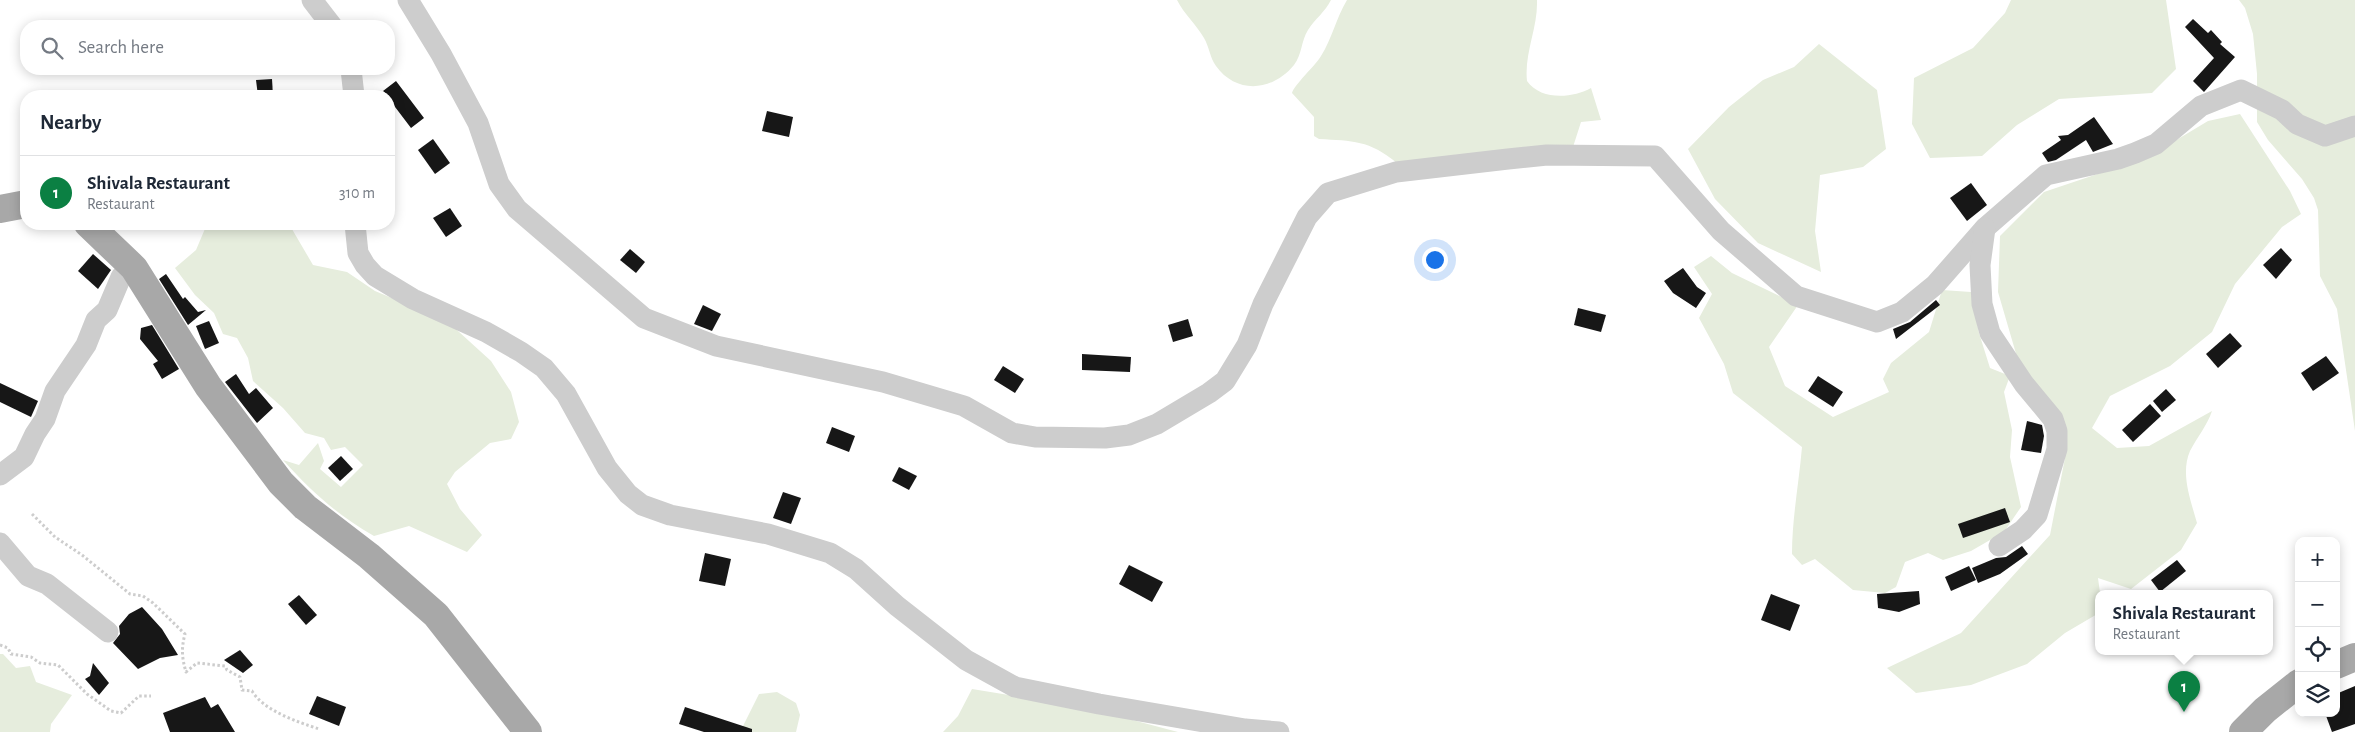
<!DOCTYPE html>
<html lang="en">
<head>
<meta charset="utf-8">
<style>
  body { margin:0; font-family:"Alegreya Sans",sans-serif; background:#f2f2f3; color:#1f2937 }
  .controls { position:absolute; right:15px; bottom:15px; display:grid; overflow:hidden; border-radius:10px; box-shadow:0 2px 12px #0003 }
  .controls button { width:45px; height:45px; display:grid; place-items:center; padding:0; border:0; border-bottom:1px solid #e0e1e3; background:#fff; color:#1f2937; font:25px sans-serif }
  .you { position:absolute; left:1434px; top:259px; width:18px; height:18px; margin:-12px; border:4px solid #fff; border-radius:50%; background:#1a73e8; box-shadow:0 0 0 8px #1a73e833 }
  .badge { display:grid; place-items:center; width:32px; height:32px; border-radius:50%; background:#0b8043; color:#fff; font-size:16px; font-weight:700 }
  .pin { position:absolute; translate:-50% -41px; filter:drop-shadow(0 1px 2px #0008) }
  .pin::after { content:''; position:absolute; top:26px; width:18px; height:15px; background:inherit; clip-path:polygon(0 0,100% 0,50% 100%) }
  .popup { position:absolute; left:2095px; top:590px; width:178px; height:65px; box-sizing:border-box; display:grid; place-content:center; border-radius:10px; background:#fff; filter:drop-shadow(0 1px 4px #0005); font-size:16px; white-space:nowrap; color:#747a83 }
  .popup b { font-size:19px; color:#1f2937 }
  .popup::after { content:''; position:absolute; left:50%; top:100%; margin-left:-10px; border:10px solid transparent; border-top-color:#fff }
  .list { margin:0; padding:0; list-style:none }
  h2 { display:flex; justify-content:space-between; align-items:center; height:65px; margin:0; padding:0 20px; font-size:21px }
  h2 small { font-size:16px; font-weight:400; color:#747a83 }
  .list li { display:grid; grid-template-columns:32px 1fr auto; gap:15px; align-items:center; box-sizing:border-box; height:75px; padding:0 20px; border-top:1px solid #e0e1e3 }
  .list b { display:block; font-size:19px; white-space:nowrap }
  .list p { margin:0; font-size:16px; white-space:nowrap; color:#747a83 }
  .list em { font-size:16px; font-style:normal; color:#747a83 }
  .icon { flex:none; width:28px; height:28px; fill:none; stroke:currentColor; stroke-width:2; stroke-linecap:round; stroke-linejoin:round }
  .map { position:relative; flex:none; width:2355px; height:732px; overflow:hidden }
  .search { position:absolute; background:#fff; box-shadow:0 2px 12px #0003; left:20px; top:20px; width:375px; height:55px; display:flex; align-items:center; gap:12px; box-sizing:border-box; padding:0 18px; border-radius:20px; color:#747a83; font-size:19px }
  .panel { position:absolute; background:#fff; box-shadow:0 2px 12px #0003; left:20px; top:90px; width:375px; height:140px; border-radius:20px }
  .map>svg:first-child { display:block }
  .green { fill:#e6eddd }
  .building { fill:#171717 }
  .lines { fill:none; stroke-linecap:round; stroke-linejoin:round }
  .path { stroke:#cdcdcd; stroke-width:3; stroke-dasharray:2.5 2.5; stroke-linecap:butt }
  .minor { stroke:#cdcdcd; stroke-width:21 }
  .major { stroke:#a8a8a8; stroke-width:28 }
</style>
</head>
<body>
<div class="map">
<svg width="2355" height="732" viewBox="0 0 2355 732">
  <rect width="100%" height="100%" fill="#fff"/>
  <g class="green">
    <path d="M1177 0H1331C1325 12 1315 19 1308 30 1301 41 1302 55 1294 65 1272 92 1236 94 1216 66 1210 58 1209 46 1204 38 1196 24 1184 14 1177 0Z"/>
    <path d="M1347 0H1537C1538 28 1524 53 1527 81 1541 101 1573 98 1591 88L1601 120 1581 122 1573 147 1397 163C1369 140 1353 141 1319 139L1314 136V117L1292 93C1294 85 1315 66 1321 56 1332 39 1336 18 1347 0Z"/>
    <polygon points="2011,0 2166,0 2176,69 2152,93 2059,99 2017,125 1982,156 1930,158 1912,124 1914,78 1973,48 2005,13"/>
    <polygon points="2239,0 2355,0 2355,431 2337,309 2320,276 2318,210 2314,198 2302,179 2268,140 2257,122 2257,74 2253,34 2245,8"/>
    <polygon points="1819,44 1877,90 1886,149 1863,167 1820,175 1815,231 1821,272 1758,243 1715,199 1688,149 1729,107 1763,80 1794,67"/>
    <path d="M2240 114 2290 191 2301 214 2282 227 2235 284 2212 332 2170 366 2110 396 2092 428 2117 448 2149 446 2212 411C2207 426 2197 437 2190 451 2180 474 2191 501 2197 523L2181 550 2131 589 2098 578 2100 593 2099 613 2065 633 2027 664 1971 685 1916 693 1887 668 1961 633 2050 535 2065 458 2017 357 1998 292 2000 236 2044 192 2148 157 2208 121Z"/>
    <path d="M207 224H289L313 265 347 272 375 291 447 321 491 361 511 392 519 422 511 439 490 443 455 472 447 484 460 509 482 535 467 552 409 526 374 536C336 514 312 492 283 460L299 465 318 443 324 461 320 469 341 487 363 465 345 447 331 450 324 438 305 433 283 408 253 381 248 358 237 338 223 334 214 313 195 295 175 268 196 250Z"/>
    <path d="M1711 256 1732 273 1798 305 1769 347 1785 386 1833 417 1889 392 1883 379 1891 363 1929 332 1942 290 1971 292 1979 333 1990 368 2010 376 2004 392 2012 430 2010 457 2021 507 2004 532 1971 551 1943 560 1928 553 1905 562 1896 587 1885 593 1853 590 1815 559 1802 565 1792 554C1792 518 1799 483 1802 447L1733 393 1724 364 1699 318 1712 294 1694 267Z"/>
    <polygon points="0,654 3,654 16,668 30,666 36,682 72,695 51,724 50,732 0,732"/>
    <polygon points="972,689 1087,708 1178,732 943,732 958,716"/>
    <polygon points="777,692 796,703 800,715 796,732 740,732 759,694"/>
  </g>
  <g class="building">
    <polygon points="2193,19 2208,33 2211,30 2222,42 2220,44 2235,57 2204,92 2193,81 2214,58 2185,27"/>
    <polygon points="272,79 273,96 258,96 256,80"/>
    <polygon points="396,81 424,118 411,128 389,99 389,96 383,91"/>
    <polygon points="767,111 793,117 789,137 762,131"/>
    <polygon points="2094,117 2113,144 2093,152 2086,140 2056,160 2048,162 2042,153 2061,140 2058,136 2068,135"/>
    <polygon points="433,139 450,163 435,174 418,150"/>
    <polygon points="1971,183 1987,205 1967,221 1950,198"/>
    <polygon points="450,208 462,226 446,237 433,218"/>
    <polygon points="2281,248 2292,260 2276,279 2263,265"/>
    <polygon points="630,249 645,262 636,273 620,260"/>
    <polygon points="93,254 111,270 98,289 78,271"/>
    <polygon points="1683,268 1697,287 1706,293 1696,308 1673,293 1664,281"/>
    <polygon points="166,274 183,299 185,297 198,312 206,310 188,325 159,279"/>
    <polygon points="1936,300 1940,305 1896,339 1893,329 1910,322"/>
    <polygon points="703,305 721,314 712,331 694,324"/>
    <polygon points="1578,308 1606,315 1601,332 1574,325"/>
    <polygon points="1188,319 1193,336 1173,342 1168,325"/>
    <polygon points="209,321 219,343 205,349 196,326"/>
    <polygon points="152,325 179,369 162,379 153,364 158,361 140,339 141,328"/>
    <polygon points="2230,333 2242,346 2218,368 2206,354"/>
    <polygon points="1082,354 1131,357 1130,372 1082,370"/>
    <polygon points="2326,356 2339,373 2313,391 2301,373"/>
    <polygon points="1003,366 1024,379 1015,393 994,380"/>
    <polygon points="236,374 249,394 256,388 273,408 257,423 225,382"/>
    <polygon points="1818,376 1843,392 1833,407 1808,391"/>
    <polygon points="0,383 38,401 31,417 0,402"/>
    <polygon points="2166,389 2176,400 2162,412 2153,401"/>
    <polygon points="2150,404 2161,416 2133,442 2122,430"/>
    <polygon points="2027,421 2042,425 2044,436 2041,453 2021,450"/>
    <polygon points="832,427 855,436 849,452 826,443"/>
    <polygon points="341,456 353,469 340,481 328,468"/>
    <polygon points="899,467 917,476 909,490 892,481"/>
    <polygon points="783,492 801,498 791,524 773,518"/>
    <polygon points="2005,508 2010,522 1963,538 1958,524"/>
    <polygon points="2022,546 2028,554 2000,574 1978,583 1972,568 1996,558 2006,557"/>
    <polygon points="705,553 731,559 725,586 699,581"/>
    <polygon points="2177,560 2186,571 2160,592 2151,580"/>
    <polygon points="1129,565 1163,582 1152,602 1119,584"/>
    <polygon points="1969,566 1976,580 1951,591 1945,577"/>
    <polygon points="1919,591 1920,604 1899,612 1878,608 1877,594"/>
    <polygon points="1771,594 1800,605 1790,631 1761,620"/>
    <polygon points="299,595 317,615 306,625 288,604"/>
    <polygon points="142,607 162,629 178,655 160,658 138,669 113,643 120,634 119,626 129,614"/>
    <polygon points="240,650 253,665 243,673 224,660"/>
    <polygon points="93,663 109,683 99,695 85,679 90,676"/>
    <polygon points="2355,686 2355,724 2332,732 2325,713 2336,713 2336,694"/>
    <polygon points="317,696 346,707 339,726 309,714"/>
    <polygon points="205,697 211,708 218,704 235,732 170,732 163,713"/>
    <polygon points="685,707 752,729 752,732 704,732 679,724"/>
  </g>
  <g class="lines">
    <g class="path">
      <path d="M32 514 55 537 82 555 130 594 143 596 153 603 185 634C181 649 182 658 186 672L197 663 225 666 227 670 240 677 242 690 252 691C264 711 298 722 319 729"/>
      <polyline points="0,645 8,648 11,654 31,657 40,663 58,665 87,694 111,711 121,713 139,696 151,696"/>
    </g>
    <g class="minor">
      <polyline points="312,0 332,26"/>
      <polyline points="408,0 441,54 478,123 499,184 517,209 644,318 716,346 883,382 964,406 1012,433 1035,437 1105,438 1129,435 1157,424 1209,393 1225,381 1247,345 1263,304 1307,217 1328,193 1396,172 1508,159 1547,155 1655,156 1721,231 1796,296 1877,322 1902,312 1935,285 1985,228 2046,175 2118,159 2135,153 2156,144 2201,106 2241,90 2282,110 2297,124 2325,136 2355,126"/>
      <polyline points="351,69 354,96"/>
      <polyline points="355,224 358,253 365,265 375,276 413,299 486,332 521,352 544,368 566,394 607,468 628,494 642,505 670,515 768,534 830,553 856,569 897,606 966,660 1015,687 1099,704 1245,729 1279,732"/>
      <polyline points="1985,228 1980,265 1982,304 1990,333 2024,384 2053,419 2057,431 2057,449 2037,515 2023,530 1999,546"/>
      <polyline points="0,475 24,457 35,434 45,419 55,391 86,345 96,320 107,310 121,277 134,268"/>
      <polyline points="0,543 28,576 47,584 108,632"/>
    </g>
    <g class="major">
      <polyline points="0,209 26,204"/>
      <polyline points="88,224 134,268 208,386 281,483 305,507 369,556 436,615 528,732"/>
      <polyline points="2336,665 2355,657"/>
      <polyline points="2243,732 2265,710 2299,683"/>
    </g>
  </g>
</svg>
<div class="controls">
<button>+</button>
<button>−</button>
<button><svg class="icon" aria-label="locate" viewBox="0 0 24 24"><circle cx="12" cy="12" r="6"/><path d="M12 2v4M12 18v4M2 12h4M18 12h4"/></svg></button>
<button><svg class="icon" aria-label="layers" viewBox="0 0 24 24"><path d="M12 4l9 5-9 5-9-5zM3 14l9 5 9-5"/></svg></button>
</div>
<div class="you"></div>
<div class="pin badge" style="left:2184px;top:712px">1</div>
<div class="popup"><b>Shivala Restaurant</b>Restaurant</div>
<div class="search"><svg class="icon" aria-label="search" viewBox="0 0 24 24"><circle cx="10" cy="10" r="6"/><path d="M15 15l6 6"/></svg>Search here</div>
<section class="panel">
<h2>Nearby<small></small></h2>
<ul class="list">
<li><span class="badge">1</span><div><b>Shivala Restaurant</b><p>Restaurant</p></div><em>310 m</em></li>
</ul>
</section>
</div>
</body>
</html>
